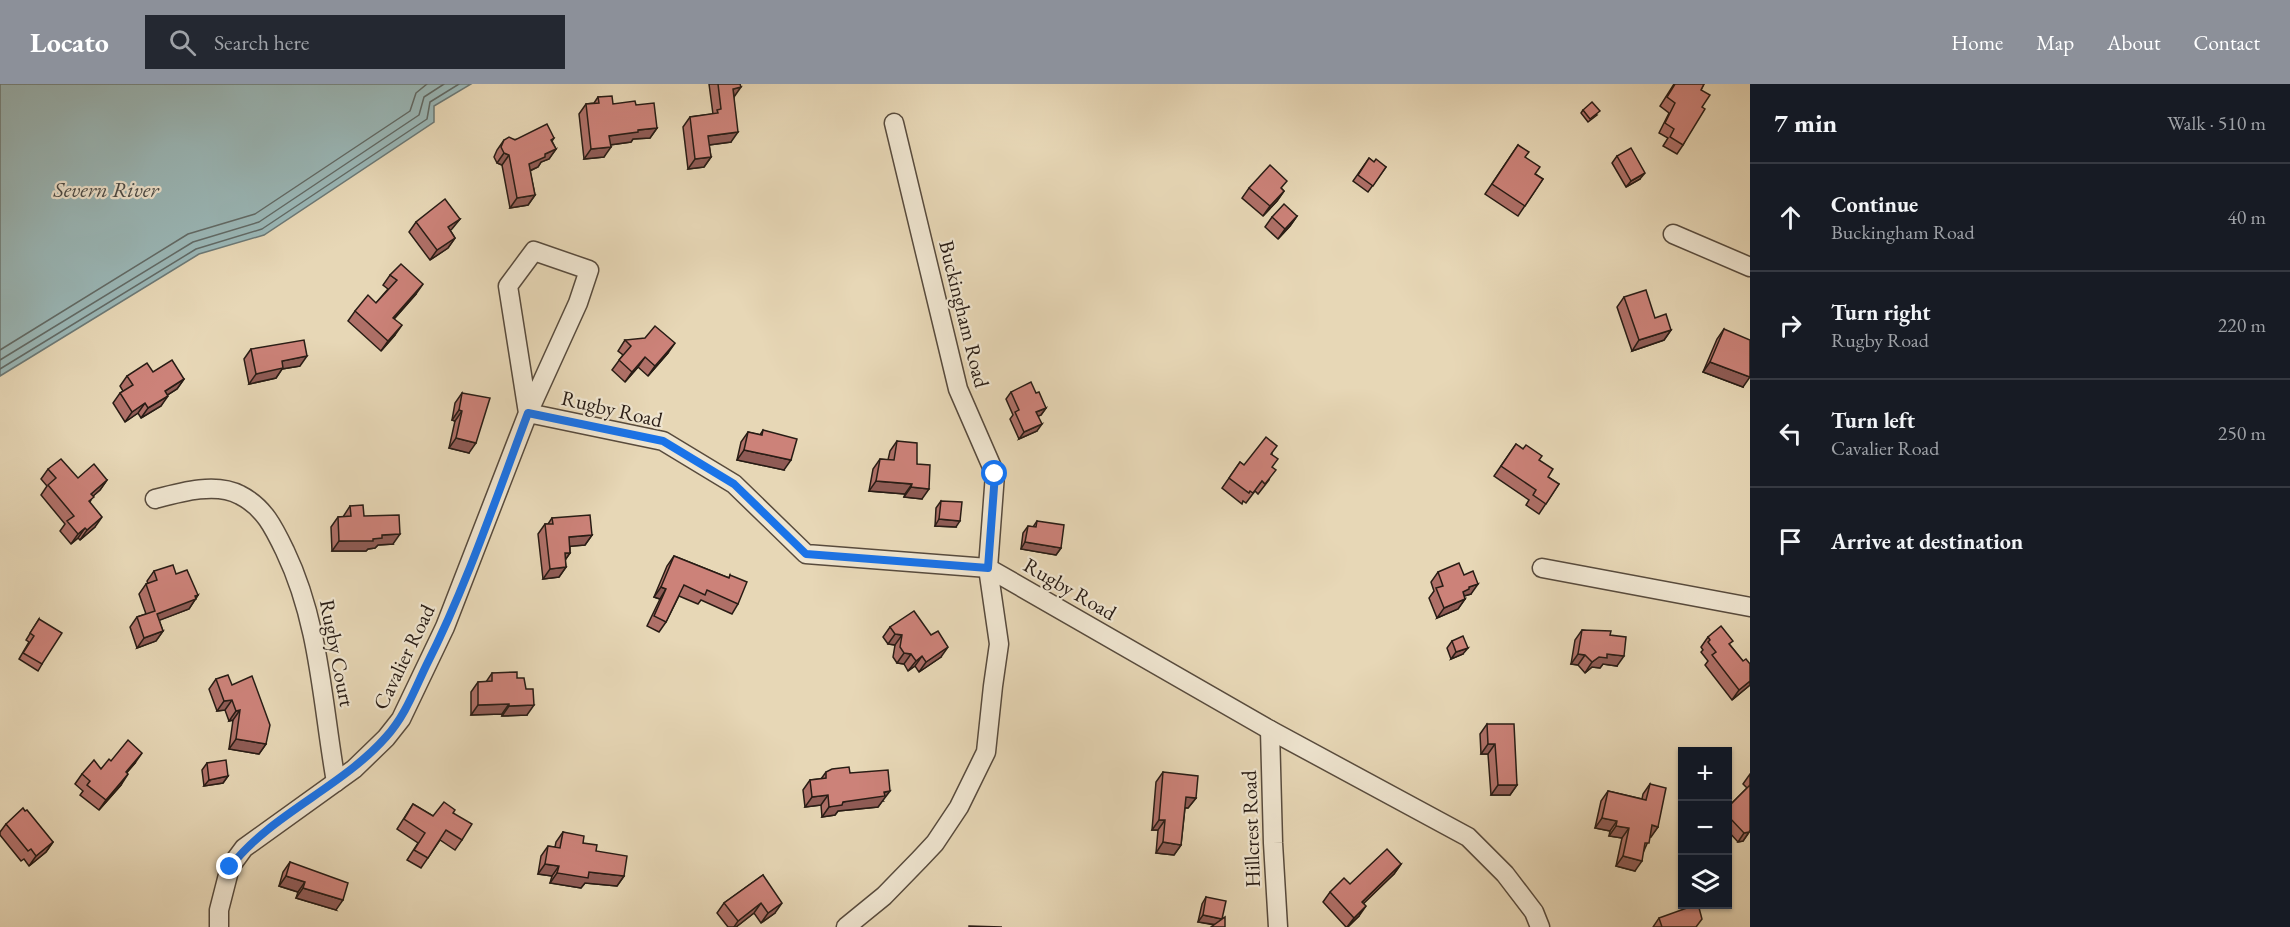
<!DOCTYPE html>
<html lang="en">
<head>
<meta charset="utf-8">
<style>
  body { margin:0; font-family:"EB Garamond",serif; background:#242831; color:#f1f3f6 }
  .controls { position:absolute; right:18px; bottom:18px; display:grid; overflow:hidden; border-radius:0px; box-shadow:0 2px 4px #0004 }
  .controls button { width:54px; height:54px; display:grid; place-items:center; padding:0; border:0; border-bottom:2px solid #363941; background:#171b24; color:#f1f3f6; font:30px sans-serif }
  .stop { position:absolute; width:18px; height:18px; margin:-14px; border:4px solid #1a73e8; border-radius:50%; background:#fff }
  .stop.end { background:#1a73e8; border-color:#fff; box-shadow:0 2px 6px #0008 }
  .list { margin:0; padding:0; list-style:none }
  h2 { display:flex; justify-content:space-between; align-items:center; height:78px; margin:0; padding:0 24px; font-size:26px }
  h2 small { font-size:20px; font-weight:400; color:#9ea1a6 }
  .list li { display:grid; grid-template-columns:39px 1fr auto; gap:18px; align-items:center; box-sizing:border-box; height:108px; padding:0 24px; border-top:2px solid #363941 }
  .list b { display:block; font-size:22px; white-space:nowrap }
  .list p { margin:0; font-size:20px; white-space:nowrap; color:#9ea1a6 }
  .list em { font-size:20px; font-style:normal; color:#9ea1a6 }
  .icon { flex:none; width:33px; height:33px; fill:none; stroke:currentColor; stroke-width:2; stroke-linecap:round; stroke-linejoin:round }
  .map { position:relative; flex:none; width:1750px; height:843px; overflow:hidden }
  header { display:flex; align-items:center; gap:36px; box-sizing:border-box; height:84px; padding:0 30px; background:#8c9099; color:#fff }
  header strong { font-size:28px }
  nav { display:flex; gap:33px; margin-inline-start:auto; font-size:21px }
  .search { width:420px; height:54px; background:#242831; display:flex; align-items:center; gap:15px; box-sizing:border-box; padding:0 21px; border-radius:0px; color:#9ea1a6; font-size:22px }
  main { display:flex }
  aside { flex:1; background:#171b24 }
  .map>svg:first-child { display:block }
  .water { fill:#9ab7b7; stroke:#6c7976; stroke-width:1.5 }
  .lines { fill:none; stroke-linecap:round; stroke-linejoin:round }
  .shore { stroke:#616a66; stroke-width:1.5 }
  .minor-casing { stroke:#584b3d; stroke-width:21 }
  .minor { stroke:#efe5d0; stroke-width:18 }
  .wall { fill:#af7068; stroke:#281c15; stroke-width:1.5 }
  .shaded-wall { fill:#8f5b55; stroke:#281c15; stroke-width:1.5 }
  .building { fill:#cc8279; stroke:#281c15; stroke-width:1.5 }
  .route { stroke:#1a73e8; stroke-width:8 }
  .labels { text-anchor:middle; stroke-width:4.5; stroke-linejoin:round; paint-order:stroke }
  .street-label { font-size:21px; fill:#281c15; stroke:#efe5d0 }
  .water-label { font-size:22px; font-style:italic; fill:#4a4a46; stroke:#efe5d0 }
</style>
</head>
<body>
<header>
<strong>Locato</strong>
<div class="search"><svg class="icon" aria-label="search" viewBox="0 0 24 24"><circle cx="10" cy="10" r="6"/><path d="M15 15l6 6"/></svg>Search here</div>
<nav><a>Home</a><a>Map</a><a>About</a><a>Contact</a></nav>
</header>
<main>
<div class="map">
<svg width="1750" height="843" viewBox="0 0 1750 843">
  <rect width="100%" height="100%" fill="#e7d7b6"/>
  <filter id="stains"><feTurbulence type="fractalNoise" baseFrequency=".00333" numOctaves="4"/><feColorMatrix values="0 0 0 0 .2 0 0 0 0 .09 0 0 0 0 .02 0 0 0 .5 -.17"/></filter>
  <radialGradient id="worn" r=".72"><stop offset=".6" stop-color="#630" stop-opacity="0"/><stop offset="1" stop-color="#630" stop-opacity=".3"/></radialGradient>
  <polygon class="water" points="0,0 471,0 434,22 434,38 264,151 199,170 0,292"/>
  <g class="lines">
    <g class="shore">
      <polyline points="0,266 188,150 255,130 410,27 416,9 427,0"/>
      <polyline points="0,276 193,158 259,138 419,31 424,13 444,0"/>
      <polyline points="0,285 196,165 262,145 427,35 430,18 459,0"/>
    </g>
    <g class="minor-casing">
      <g id="minor">
        <polyline points="1673,150 1750,183"/>
        <path d="M155 415C181 408 216 398 240 411 264 423 274 444 285 467 320 540 322 619 336 698"/>
        <polyline points="1542,484 1750,523"/>
        <polyline points="1270,646 1273,759 1278,843"/>
        <polyline points="219,843 219,826 230,783 244,764 354,685 386,654 401,635 445,543 528,329 578,219 589,186 534,167 508,202 528,329 663,357 734,400 806,470 988,484 1270,646 1468,753 1505,790 1534,828 1540,843"/>
        <polyline points="846,843 884,812 920,775 935,759 959,723 986,668 993,602 999,560 988,484 995,390 958,305 894,39"/>
      </g>
    </g>
    <use href="#minor" class="minor"/>
  </g>
  <g class="wall">
    <polygon points="709,0 740,0 734,13 731,58 709,61 711,73 704,83 688,85 683,43 690,33 713,30"/>
    <polygon points="1674,0 1704,0 1701,6 1702,23 1683,61 1677,70 1663,62 1668,54 1659,49 1669,29 1660,22"/>
    <polygon points="598,13 613,20 636,21 657,44 650,54 633,55 631,58 610,61 604,73 584,75 579,30 586,20 594,19"/>
    <polygon points="1583,26 1597,31 1588,38 1581,29"/>
    <polygon points="554,54 552,57 556,65 549,75 541,78 538,83 530,87 535,111 528,121 510,124 502,81 497,79 494,73 497,66 504,56"/>
    <polygon points="1518,61 1535,90 1543,95 1518,132 1485,110"/>
    <polygon points="1617,72 1640,95 1626,103 1612,79"/>
    <polygon points="1369,74 1374,78 1386,83 1368,108 1353,97"/>
    <polygon points="1249,104 1281,104 1284,107 1277,117 1263,132 1242,114"/>
    <polygon points="1297,132 1290,142 1278,155 1265,143 1272,133"/>
    <polygon points="460,135 450,146 455,154 448,164 430,176 409,148 416,138"/>
    <polygon points="390,191 416,210 394,235 395,251 381,267 348,237 355,227 376,219 388,205 383,201"/>
    <polygon points="1624,213 1671,246 1664,256 1632,267 1617,223"/>
    <polygon points="1724,245 1743,303 1703,288 1717,255"/>
    <polygon points="625,256 668,269 648,292 638,283 625,298 612,286 623,271 618,267"/>
    <polygon points="251,265 300,282 282,285 276,294 249,300 244,275"/>
    <polygon points="153,288 184,295 177,305 167,311 161,322 141,334 138,329 125,338 113,319 120,309 123,307 120,302 127,292"/>
    <polygon points="1011,308 1036,309 1046,324 1041,331 1038,332 1037,347 1019,355 1010,335 1013,331 1006,315"/>
    <polygon points="462,309 469,369 449,364 455,337 452,336 455,319"/>
    <polygon points="763,346 784,386 737,376 741,358 748,348 760,351"/>
    <polygon points="897,357 917,380 922,415 904,413 905,410 869,407 873,385 880,375 888,376 890,367"/>
    <polygon points="1516,360 1539,376 1548,393 1559,400 1539,430 1526,421 1529,416 1494,392"/>
    <polygon points="1272,370 1272,383 1269,396 1258,410 1255,407 1246,419 1243,417 1242,420 1222,404 1240,378 1244,381"/>
    <polygon points="48,385 78,394 107,396 100,406 93,412 90,418 95,443 80,456 78,454 71,460 60,447 65,440 41,411 47,402 41,395"/>
    <polygon points="941,417 956,443 935,442 936,424"/>
    <polygon points="350,422 364,432 393,460 378,461 375,464 368,465 366,467 332,467 331,443 338,433 343,433"/>
    <polygon points="552,434 592,451 585,461 570,462 570,469 565,476 566,483 559,493 543,495 538,450 545,440 548,440"/>
    <polygon points="1037,437 1061,464 1056,471 1021,465 1023,449 1028,442 1033,443"/>
    <polygon points="674,472 729,494 730,491 738,520 732,530 701,516 698,520 679,512 666,538 659,548 647,542 660,515 654,513 667,482"/>
    <polygon points="154,487 176,490 198,511 189,525 159,536 163,547 156,557 137,564 130,543 137,533 146,530 139,510 146,500 148,500 147,497"/>
    <polygon points="1438,488 1464,491 1471,510 1464,512 1465,515 1458,525 1437,534 1429,514 1434,507 1431,498"/>
    <polygon points="39,535 42,580 38,587 19,575 29,558 26,556"/>
    <polygon points="890,543 941,573 919,588 915,582 908,587 904,580 897,579 893,573 895,561 888,560 883,553"/>
    <polygon points="1582,546 1610,551 1617,582 1603,580 1600,584 1592,583 1585,589 1578,581 1571,580 1575,556"/>
    <polygon points="1708,553 1730,561 1743,577 1750,601 1732,616 1705,581 1708,577 1701,568 1703,566 1701,563"/>
    <polygon points="1452,557 1463,570 1451,575 1447,564"/>
    <polygon points="492,589 517,594 527,631 502,632 502,630 471,631 471,608 478,598 486,598"/>
    <polygon points="216,595 232,601 266,660 259,670 229,665 233,636 229,637 225,626 217,627 209,605"/>
    <polygon points="1487,640 1517,701 1510,711 1491,711 1488,670 1481,670 1480,650"/>
    <polygon points="111,677 135,679 126,689 121,701 99,726 80,711 83,707 75,700 82,690 101,685"/>
    <polygon points="207,679 228,692 223,699 204,702 202,686"/>
    <polygon points="826,688 850,689 883,717 882,717 878,723 838,727 835,731 822,733 821,721 805,723 803,706 810,696 821,695"/>
    <polygon points="1163,688 1196,714 1188,724 1185,724 1181,761 1174,771 1156,769 1158,746 1152,746 1156,698"/>
    <polygon points="1750,690 1750,747 1743,757 1738,758 1728,747 1728,718 1732,719 1747,704 1743,700"/>
    <polygon points="1650,700 1658,743 1650,753 1635,787 1616,782 1622,754 1609,752 1610,747 1595,744 1601,717 1608,707 1642,715 1643,710"/>
    <polygon points="413,720 433,732 453,729 462,756 455,766 440,756 421,784 407,776 418,759 397,745"/>
    <polygon points="6,740 53,758 46,768 29,782 24,775 21,777 0,751 0,748"/>
    <polygon points="563,748 583,759 596,767 624,792 617,802 585,799 581,804 550,799 552,792 538,790 541,772 548,762 555,763 556,758"/>
    <polygon points="290,778 336,826 296,814 298,808 279,802 283,788"/>
    <polygon points="1401,780 1394,790 1363,819 1359,832 1348,843 1346,843 1323,818 1330,808"/>
    <polygon points="763,791 775,829 761,839 754,829 736,843 728,843 717,829 724,819"/>
    <polygon points="1206,813 1223,834 1214,841 1198,838 1202,820"/>
    <polygon points="1659,834 1697,843 1653,843"/>
  </g>
  <g class="shaded-wall">
    <polygon points="741,3 734,13 733,5"/>
    <polygon points="657,44 650,54 633,55 631,58 602,62 609,52 638,46"/>
    <polygon points="738,48 731,58 701,62 708,52"/>
    <polygon points="611,63 604,73 584,75 591,65"/>
    <polygon points="556,65 549,75 541,78 538,83 522,90 529,80 545,70"/>
    <polygon points="504,69 509,71 502,81 497,79"/>
    <polygon points="711,73 704,83 688,85 695,75"/>
    <polygon points="1645,89 1640,95 1626,103 1631,97"/>
    <polygon points="1284,107 1277,117 1263,132 1270,122"/>
    <polygon points="535,111 528,121 510,124 517,114"/>
    <polygon points="1297,132 1290,142 1278,155 1285,145"/>
    <polygon points="460,135 452,145 441,153 448,143"/>
    <polygon points="455,154 448,164 430,176 437,166"/>
    <polygon points="423,200 416,210 386,244 393,234"/>
    <polygon points="402,241 395,251 381,267 388,257"/>
    <polygon points="1671,246 1664,256 1632,267 1639,256"/>
    <polygon points="675,259 668,269 648,292 655,282"/>
    <polygon points="307,272 300,282 282,285 276,294 249,300 256,290 282,277"/>
    <polygon points="645,273 638,283 625,298 632,288"/>
    <polygon points="1710,278 1750,293 1743,303 1703,288"/>
    <polygon points="184,295 177,305 158,317 165,307"/>
    <polygon points="168,312 161,322 141,334 148,324"/>
    <polygon points="145,319 138,329 125,338 132,328"/>
    <polygon points="1046,324 1041,331 1032,335 1036,328"/>
    <polygon points="459,326 462,327 455,337 452,336"/>
    <polygon points="1042,340 1037,347 1019,355 1024,348"/>
    <polygon points="456,354 476,359 469,369 449,364"/>
    <polygon points="744,366 791,376 784,386 737,376"/>
    <polygon points="107,396 100,406 84,420 91,410"/>
    <polygon points="876,397 912,400 905,410 869,407"/>
    <polygon points="911,403 929,405 922,415 904,413"/>
    <polygon points="102,433 95,443 80,456 87,446"/>
    <polygon points="939,435 960,437 956,443 935,442"/>
    <polygon points="85,444 78,454 71,460 78,450"/>
    <polygon points="400,450 393,460 378,461 375,464 368,465 366,467 332,467 339,457 373,455 382,451"/>
    <polygon points="592,451 585,461 562,463 569,453"/>
    <polygon points="1025,458 1061,464 1056,471 1021,465"/>
    <polygon points="565,469 570,469 563,479"/>
    <polygon points="566,483 559,493 543,495 550,485"/>
    <polygon points="1478,500 1471,510 1464,512 1463,508 1469,503"/>
    <polygon points="661,503 666,505 660,515 654,513"/>
    <polygon points="198,511 189,525 150,540 157,530"/>
    <polygon points="1465,515 1458,525 1437,534 1444,524"/>
    <polygon points="163,547 156,557 137,564 144,554"/>
    <polygon points="895,550 902,551 895,561 888,560"/>
    <polygon points="948,563 941,573 919,588 926,578"/>
    <polygon points="1468,564 1463,570 1451,575 1456,568"/>
    <polygon points="904,569 911,570 904,580 897,579"/>
    <polygon points="1578,570 1585,571 1578,581 1571,580"/>
    <polygon points="1607,570 1624,572 1617,582 1603,580 1600,584 1592,583 1585,589 1592,578 1599,573"/>
    <polygon points="922,572 915,582 908,587 916,577"/>
    <polygon points="1750,597 1750,601 1732,616 1739,606"/>
    <polygon points="232,616 225,626 217,627 224,617"/>
    <polygon points="509,620 502,630 471,631 478,621"/>
    <polygon points="534,621 527,631 502,632 509,622"/>
    <polygon points="240,626 233,636 229,637 236,627"/>
    <polygon points="236,655 266,660 259,670 229,665"/>
    <polygon points="1488,660 1495,660 1488,670 1481,670"/>
    <polygon points="142,669 135,679 119,698 126,688"/>
    <polygon points="128,690 121,701 99,726 106,716"/>
    <polygon points="228,692 223,699 204,702 209,696"/>
    <polygon points="1498,701 1517,701 1510,711 1491,711"/>
    <polygon points="890,707 878,723 838,727 835,731 822,733 829,723 843,718"/>
    <polygon points="828,711 821,721 805,723 812,713"/>
    <polygon points="1186,713 1196,714 1188,724 1179,723"/>
    <polygon points="1602,734 1617,737 1610,747 1595,744"/>
    <polygon points="1159,736 1165,736 1158,746 1152,746"/>
    <polygon points="1652,741 1658,743 1651,753 1645,751"/>
    <polygon points="1616,742 1629,744 1622,754 1609,752"/>
    <polygon points="1749,748 1743,757 1738,758 1744,749"/>
    <polygon points="53,758 46,768 29,782 36,772"/>
    <polygon points="1163,758 1181,761 1174,771 1156,769"/>
    <polygon points="1623,772 1642,777 1635,787 1616,782"/>
    <polygon points="545,780 559,782 552,792 538,790"/>
    <polygon points="1401,780 1394,790 1355,828 1362,818"/>
    <polygon points="589,788 624,792 617,802 585,799 581,804 550,799 557,789"/>
    <polygon points="286,792 305,798 298,808 279,802"/>
    <polygon points="303,804 343,816 336,826 296,814"/>
    <polygon points="761,819 754,829 736,843 734,843 738,837"/>
    <polygon points="782,819 775,829 761,839 768,829"/>
    <polygon points="1366,822 1359,832 1347,843 1354,834"/>
    <polygon points="1203,831 1222,835 1218,841 1198,838"/>
  </g>
  <g class="building">
    <polygon points="718,0 740,0 741,3 733,5 738,48 708,52 711,73 695,75 690,33 718,29 717,26 721,25"/>
    <polygon points="1675,0 1704,0 1701,6 1710,11 1702,23 1705,25 1683,61 1670,53 1674,45 1665,39 1675,19 1667,13"/>
    <polygon points="612,12 613,20 635,17 636,21 654,19 657,44 638,46 638,48 609,52 611,63 591,65 586,20 599,19 598,13"/>
    <polygon points="1592,18 1600,27 1590,35 1583,26"/>
    <polygon points="547,40 554,54 551,56 556,65 545,70 545,73 529,80 535,111 517,114 509,71 504,69 501,63 504,56 509,53 515,56"/>
    <polygon points="1518,61 1529,68 1525,73 1540,83 1535,90 1543,95 1525,122 1492,100"/>
    <polygon points="1631,64 1645,89 1631,97 1617,72"/>
    <polygon points="1369,74 1374,78 1376,75 1386,83 1373,102 1358,91"/>
    <polygon points="1270,81 1287,97 1281,104 1284,107 1270,122 1249,104"/>
    <polygon points="445,115 460,135 448,143 455,154 437,166 416,138"/>
    <polygon points="1284,120 1297,132 1285,145 1272,133"/>
    <polygon points="401,180 423,200 393,234 402,241 388,257 355,227 368,211 376,219 397,196 390,191"/>
    <polygon points="1646,206 1655,234 1666,230 1671,246 1639,256 1624,213"/>
    <polygon points="655,242 675,259 655,282 645,273 632,288 619,276 631,262 625,256 645,254"/>
    <polygon points="1724,245 1750,256 1750,293 1710,278"/>
    <polygon points="304,256 307,272 282,277 283,284 256,290 251,265"/>
    <polygon points="172,276 184,295 165,307 168,312 148,324 145,319 132,328 120,309 133,301 127,292 147,279 153,288"/>
    <polygon points="1031,298 1036,309 1039,308 1046,324 1036,328 1042,340 1024,348 1015,328 1019,326 1011,308"/>
    <polygon points="462,309 490,314 476,359 456,354 462,327 459,326"/>
    <polygon points="763,346 797,355 791,376 744,366 748,348 762,351"/>
    <polygon points="1266,353 1277,362 1271,370 1278,375 1272,383 1276,386 1265,400 1262,397 1253,409 1250,407 1249,409 1229,394 1240,378 1244,381"/>
    <polygon points="897,357 917,359 917,380 930,381 929,405 911,403 912,400 876,397 880,375 894,376"/>
    <polygon points="1516,360 1523,365 1526,361 1542,372 1539,376 1553,385 1548,393 1559,400 1546,420 1533,411 1536,406 1501,382"/>
    <polygon points="61,375 78,394 94,380 107,396 91,410 94,413 89,417 102,433 87,446 85,444 78,450 67,437 74,432 48,401 56,394 48,385"/>
    <polygon points="941,417 962,418 960,437 939,435"/>
    <polygon points="363,421 364,432 399,431 400,450 382,451 382,454 373,455 373,457 339,457 338,433 351,432 350,422"/>
    <polygon points="590,431 592,451 569,453 570,469 565,469 566,483 550,485 545,440 553,440 552,434"/>
    <polygon points="1037,437 1064,441 1061,464 1025,458 1028,442 1036,443"/>
    <polygon points="674,472 729,494 730,491 747,498 738,520 707,506 705,511 684,501 666,538 654,532 666,505 661,503"/>
    <polygon points="1459,479 1464,491 1473,487 1478,500 1469,503 1469,505 1463,508 1465,515 1444,524 1436,504 1443,502 1438,488"/>
    <polygon points="173,481 176,490 187,486 198,511 195,512 196,515 157,530 163,547 144,554 137,533 155,527 146,500 157,496 154,487"/>
    <polygon points="914,527 931,551 938,547 948,563 926,578 922,572 916,577 911,570 904,569 900,563 902,551 895,550 890,543"/>
    <polygon points="39,535 62,549 42,580 23,569 34,552 30,549"/>
    <polygon points="1721,542 1733,557 1729,560 1743,577 1746,575 1750,580 1750,597 1739,606 1712,571 1716,568 1708,558 1710,556 1708,553"/>
    <polygon points="1582,546 1611,547 1610,551 1626,553 1624,572 1607,570 1607,574 1599,573 1592,578 1585,571 1578,570"/>
    <polygon points="1463,552 1468,564 1456,568 1452,557"/>
    <polygon points="517,588 517,594 524,594 526,605 533,605 534,621 509,622 509,620 478,621 478,598 492,597 492,589"/>
    <polygon points="228,591 232,601 252,592 270,641 266,660 236,655 240,626 236,627 232,616 224,617 216,595"/>
    <polygon points="1487,640 1514,640 1517,701 1498,701 1495,660 1488,660"/>
    <polygon points="128,656 142,669 126,688 128,690 106,716 87,701 90,697 82,690 94,676 101,685 109,675 111,677"/>
    <polygon points="226,676 228,692 209,696 207,679"/>
    <polygon points="849,683 850,689 888,686 890,707 884,708 885,712 843,718 842,721 829,723 828,711 812,713 810,696 826,694 826,688 832,685"/>
    <polygon points="1163,688 1198,692 1196,714 1186,713 1181,761 1163,758 1165,736 1159,736"/>
    <polygon points="1650,700 1666,704 1658,743 1652,741 1649,759 1645,759 1642,777 1623,772 1629,744 1616,742 1617,737 1602,734 1608,707 1646,716"/>
    <polygon points="1750,701 1750,746 1749,748 1744,749 1728,732 1728,718 1730,716 1732,719"/>
    <polygon points="444,718 455,726 453,729 472,740 462,756 446,746 428,774 414,766 425,749 404,735 413,720 433,732"/>
    <polygon points="23,724 25,727 27,726 53,758 36,772 31,765 28,767 6,740"/>
    <polygon points="563,748 584,752 583,759 597,761 596,767 627,772 624,792 589,788 588,794 557,789 559,782 545,780 548,762 560,764"/>
    <polygon points="1387,765 1401,780 1362,818 1366,822 1354,834 1330,808 1344,794 1350,800"/>
    <polygon points="290,778 348,799 343,816 303,804 305,798 286,792"/>
    <polygon points="763,791 782,819 768,829 761,819 738,837 724,819"/>
    <polygon points="1206,813 1226,817 1222,835 1203,831"/>
    <polygon points="1698,820 1702,835 1696,843 1662,843 1659,834"/>
    <polygon points="1225,833 1225,843 1211,843"/>
    <polygon points="969,842 1002,843 969,843"/>
  </g>
  <g class="lines">
    <path class="route" d="M230 783C271 730 341 704 386 653 405 632 414 607 426 582 467 501 496 414 528 329L663 357 734 400 806 470 988 484 995 390"/>
  </g>
  <g class="labels">
    <g class="street-label">
      <text transform="translate(964 230) rotate(76)" y="7">Buckingham Road</text>
      <text transform="translate(612 325) rotate(13)" y="7">Rugby Road</text>
      <text transform="translate(1070 505) rotate(30)" y="7">Rugby Road</text>
      <text transform="translate(337 569) rotate(79)" y="7">Rugby Court</text>
      <text transform="translate(404 573) rotate(-64)" y="7">Cavalier Road</text>
      <text transform="translate(1251 745) rotate(-92)" y="7">Hillcrest Road</text>
    </g>
    <g class="water-label">
      <text x="106" y="113">Severn River</text>
    </g>
  </g>
  <rect width="100%" height="100%" filter="url(#stains)"/>
  <rect width="100%" height="100%" fill="url(#worn)"/>
</svg>
<div class="controls">
<button>+</button>
<button>−</button>
<button><svg class="icon" aria-label="layers" viewBox="0 0 24 24"><path d="M12 4l9 5-9 5-9-5zM3 14l9 5 9-5"/></svg></button>
</div>
<div class="stop" style="left:995px;top:390px"></div>
<div class="stop end" style="left:230px;top:783px"></div>
</div>
<aside>
<h2>7 min<small>Walk · 510 m</small></h2>
<ul class="list">
<li><svg class="icon" aria-label="ahead" viewBox="0 0 24 24"><path d="M12 20V5M6 11l6-6 6 6"/></svg><div><b>Continue</b><p>Buckingham Road</p></div><em>40 m</em></li>
<li><svg class="icon" aria-label="right" viewBox="0 0 24 24"><path d="M7 20v-9h11M14 6l5 5-5 5"/></svg><div><b>Turn right</b><p>Rugby Road</p></div><em>220 m</em></li>
<li><svg class="icon" aria-label="left" viewBox="0 0 24 24"><path d="M17 20v-9H6M10 6l-5 5 5 5"/></svg><div><b>Turn left</b><p>Cavalier Road</p></div><em>250 m</em></li>
<li><svg class="icon" aria-label="arrive" viewBox="0 0 24 24"><path d="M6 21V4h12l-3 4 3 4H6"/></svg><div><b>Arrive at destination</b></div></li>
</ul>
</aside>
</main>
</body>
</html>
